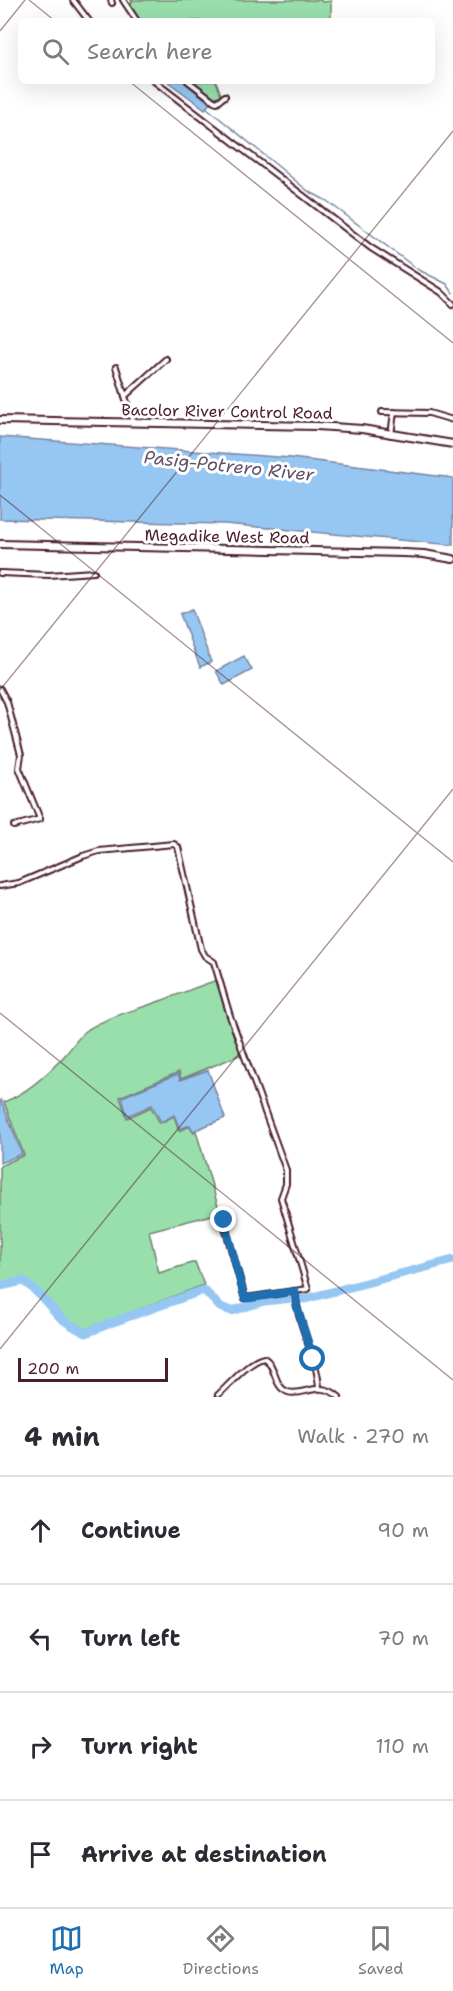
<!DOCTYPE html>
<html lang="en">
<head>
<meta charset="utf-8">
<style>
  body { margin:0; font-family:"Shantell Sans",sans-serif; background:#f7f7f7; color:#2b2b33 }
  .scale { position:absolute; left:18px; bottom:15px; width:150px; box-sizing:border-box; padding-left:6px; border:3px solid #4a1f2b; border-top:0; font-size:16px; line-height:21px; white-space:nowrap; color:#4a1f2b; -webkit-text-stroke:4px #fff; paint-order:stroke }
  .stop { position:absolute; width:18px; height:18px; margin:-14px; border:4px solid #1f6fb2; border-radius:50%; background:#fff }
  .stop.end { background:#1f6fb2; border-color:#fff; box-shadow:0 2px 6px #0008 }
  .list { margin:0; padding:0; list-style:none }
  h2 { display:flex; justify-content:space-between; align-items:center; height:78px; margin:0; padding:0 24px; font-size:26px }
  h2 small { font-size:20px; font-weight:400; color:#7c7c81 }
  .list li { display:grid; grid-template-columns:39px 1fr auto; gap:18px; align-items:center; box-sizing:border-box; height:108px; padding:0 24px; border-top:2px solid #e1e1e2 }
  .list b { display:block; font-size:22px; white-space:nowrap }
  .list em { font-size:20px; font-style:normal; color:#7c7c81 }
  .icon { flex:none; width:33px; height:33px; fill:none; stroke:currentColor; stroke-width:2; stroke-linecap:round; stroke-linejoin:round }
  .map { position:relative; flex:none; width:453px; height:1397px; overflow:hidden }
  .search { position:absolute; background:#fff; box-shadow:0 6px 24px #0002; left:18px; right:18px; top:18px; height:66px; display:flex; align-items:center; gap:15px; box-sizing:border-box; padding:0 21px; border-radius:9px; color:#7c7c81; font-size:22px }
  .sheet { height:510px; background:#fff }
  nav { display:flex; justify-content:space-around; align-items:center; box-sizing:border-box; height:84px; border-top:2px solid #e1e1e2; background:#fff; font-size:16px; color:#7c7c81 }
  nav a { display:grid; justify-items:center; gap:3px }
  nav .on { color:#1f6fb2 }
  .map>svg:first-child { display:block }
  .green { fill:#98dfac; stroke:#717f6c; stroke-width:1.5 }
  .water { fill:#96c7f2; stroke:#7884a2; stroke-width:1.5 }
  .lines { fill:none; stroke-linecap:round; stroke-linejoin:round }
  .stream { stroke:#7884a2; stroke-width:1.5 }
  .river { stroke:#96c7f2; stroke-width:9 }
  .street-casing { stroke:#4a1f2b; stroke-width:8 }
  .secondary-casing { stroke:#4a1f2b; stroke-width:10 }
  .street { stroke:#fff; stroke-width:4 }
  .secondary { stroke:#fff; stroke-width:6 }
  .route { stroke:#1f6fb2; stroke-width:8 }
  .ticks { fill:none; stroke:#4a1f2b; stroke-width:1.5; stroke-opacity:0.45 }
  .labels { text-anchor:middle; stroke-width:6; stroke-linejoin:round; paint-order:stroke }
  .street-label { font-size:16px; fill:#4a1f2b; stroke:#fff }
  .water-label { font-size:18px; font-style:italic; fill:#615167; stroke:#fff }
</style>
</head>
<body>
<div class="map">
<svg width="453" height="1397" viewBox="0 0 453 1397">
  <rect width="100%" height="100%" fill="#fff"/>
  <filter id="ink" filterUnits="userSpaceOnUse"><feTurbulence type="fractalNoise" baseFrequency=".0167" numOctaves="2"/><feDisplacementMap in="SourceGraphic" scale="12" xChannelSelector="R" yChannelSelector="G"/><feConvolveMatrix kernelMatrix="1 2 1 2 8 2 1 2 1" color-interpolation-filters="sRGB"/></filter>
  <g filter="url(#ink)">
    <g class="green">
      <polygon points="131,0 321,0 322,2 331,1 331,21 138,21 129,4 132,3"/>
      <polygon points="190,81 216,81 221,95 213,98"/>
      <path d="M221 979 230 1016 242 1054 181 1079 179 1072 120 1097 127 1118 151 1107 160 1123 174 1116 179 1131 190 1126 193 1132 196 1131 220 1213 149 1231 159 1273 195 1262 204 1285 86 1329C58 1319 48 1295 23 1280L0 1284V1166L24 1155 4 1102C27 1093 49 1073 66 1054 72 1047 79 1036 87 1030 109 1016 136 1010 160 1001 181 994 200 985 221 979Z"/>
    </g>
    <g class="water">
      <polygon points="167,81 183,81 210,103 205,109"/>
      <polygon points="0,437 291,458 453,478 453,545 225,524 0,519"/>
      <polygon points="192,609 211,662 200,667 180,614"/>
      <polygon points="244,656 252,670 224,685 216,671"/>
      <polygon points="208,1070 225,1118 193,1131 190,1125 180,1129 174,1115 161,1122 152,1105 127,1116 122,1097 178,1074 180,1080"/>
      <polygon points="1,1100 22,1154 0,1163 0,1101"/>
    </g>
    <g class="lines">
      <polyline class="stream" points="207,108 308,191 327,201 417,269 447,284 453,293"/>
      <path class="river" d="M0 1286 23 1281C39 1291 45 1302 58 1315 66 1323 76 1328 86 1333L113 1322 204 1290 220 1307 232 1311 264 1301 293 1298 305 1299 453 1260"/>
      <g class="street-casing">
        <g id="street">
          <polyline points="73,0 89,21"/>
          <polyline points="111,0 112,3"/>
          <polyline points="123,0 137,21"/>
          <polyline points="154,81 371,248 441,292 453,304"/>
          <polyline points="188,81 214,101 217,102 225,96"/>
          <polyline points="116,367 133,422"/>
          <polyline points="125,396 166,359"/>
          <polyline points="382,412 429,413 453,420"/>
          <polyline points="391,435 394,412"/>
          <polyline points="0,573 49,575 94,572"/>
          <polyline points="0,689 7,702 21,755 19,768 40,819 14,826"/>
          <polyline points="0,886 19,883 83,856 99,851 174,844 178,847 201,949 205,956 214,962 230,1016 286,1170 286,1184 281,1198 308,1289 295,1291"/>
          <path d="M223 1220 245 1298 295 1291C297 1325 317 1355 319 1388"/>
          <path d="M218 1395C229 1385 250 1360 264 1358 277 1366 273 1387 288 1392 303 1397 320 1379 339 1397"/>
        </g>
      </g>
      <g class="secondary-casing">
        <g id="secondary">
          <polyline points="0,420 317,426 362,429 453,444"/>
          <polyline points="0,544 404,553 424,554 453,559"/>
        </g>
      </g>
      <use href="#street" class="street"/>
      <use href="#secondary" class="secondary"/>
    </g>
  </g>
  <g class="lines" filter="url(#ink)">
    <polyline class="route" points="224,1220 244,1296 245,1298 250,1298 295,1291 297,1307 313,1359"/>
  </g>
  <path class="ticks" d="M29 0 55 21M0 31 25 0M129 81 453 343M0 495 453 862M0 690 453 131M0 1013 453 1380M0 1349 453 789"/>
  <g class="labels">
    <g class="street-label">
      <text transform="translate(227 411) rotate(1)" y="6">Bacolor River Control Road</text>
      <text transform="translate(227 536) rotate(1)" y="6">Megadike West Road</text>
    </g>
    <g class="water-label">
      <text transform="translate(229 466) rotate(6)" y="6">Pasig-Potrero River</text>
    </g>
  </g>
</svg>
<div class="scale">200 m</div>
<div class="stop" style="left:313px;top:1359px"></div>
<div class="stop end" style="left:224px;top:1220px"></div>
<div class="search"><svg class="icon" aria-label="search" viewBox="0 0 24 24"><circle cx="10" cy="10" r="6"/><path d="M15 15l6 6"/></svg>Search here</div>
</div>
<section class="sheet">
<h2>4 min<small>Walk · 270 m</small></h2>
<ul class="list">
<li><svg class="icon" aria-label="ahead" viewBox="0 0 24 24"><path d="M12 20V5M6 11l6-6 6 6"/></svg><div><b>Continue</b></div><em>90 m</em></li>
<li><svg class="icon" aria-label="left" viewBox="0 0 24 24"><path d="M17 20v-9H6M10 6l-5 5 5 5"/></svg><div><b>Turn left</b></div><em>70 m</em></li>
<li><svg class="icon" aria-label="right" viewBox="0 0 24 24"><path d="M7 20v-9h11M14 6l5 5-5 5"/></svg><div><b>Turn right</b></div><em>110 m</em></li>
<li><svg class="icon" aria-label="arrive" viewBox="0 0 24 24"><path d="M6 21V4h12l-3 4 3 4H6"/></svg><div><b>Arrive at destination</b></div></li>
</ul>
</section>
<nav>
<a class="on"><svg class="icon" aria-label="map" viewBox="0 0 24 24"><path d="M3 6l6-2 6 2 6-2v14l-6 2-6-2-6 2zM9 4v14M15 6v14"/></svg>Map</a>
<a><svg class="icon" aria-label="directions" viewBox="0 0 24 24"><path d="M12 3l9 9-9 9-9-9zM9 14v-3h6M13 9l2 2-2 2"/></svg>Directions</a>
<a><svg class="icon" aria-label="saved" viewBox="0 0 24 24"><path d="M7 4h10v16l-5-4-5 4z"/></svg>Saved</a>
</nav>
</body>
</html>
